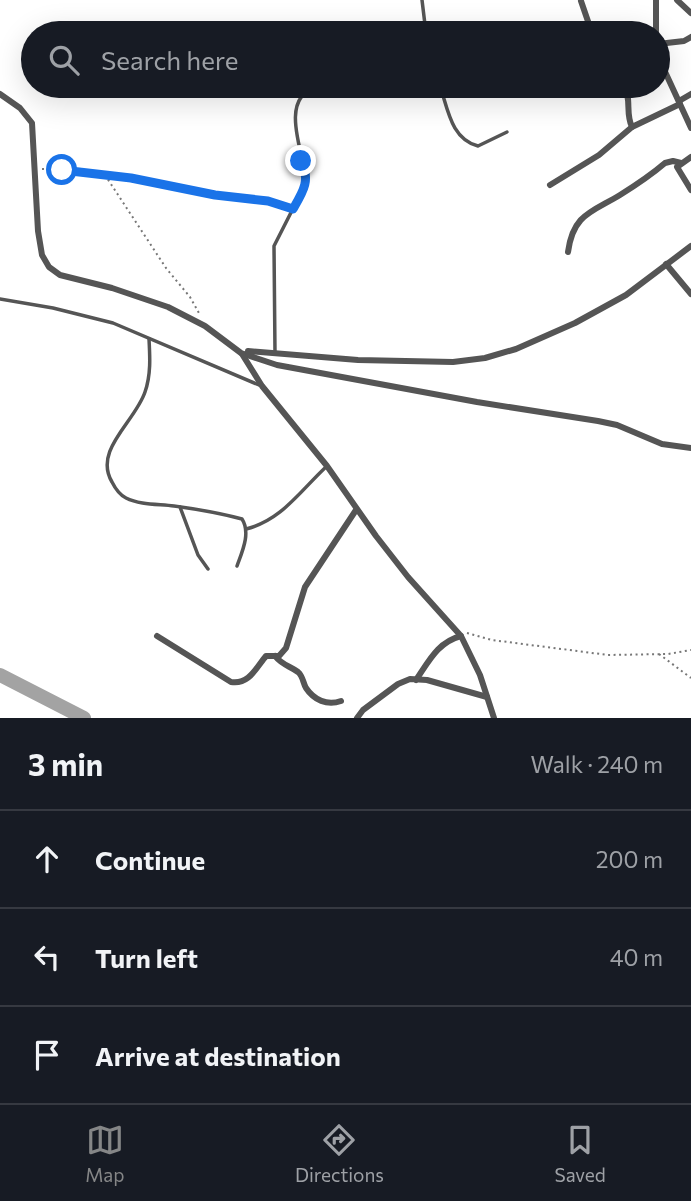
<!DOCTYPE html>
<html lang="en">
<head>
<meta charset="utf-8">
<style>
  body { margin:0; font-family:Commissioner,sans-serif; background:#242831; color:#f1f3f6 }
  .stop { position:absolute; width:21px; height:21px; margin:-16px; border:5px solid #1a73e8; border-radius:50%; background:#fff }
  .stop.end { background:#1a73e8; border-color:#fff; box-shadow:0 2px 7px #0008 }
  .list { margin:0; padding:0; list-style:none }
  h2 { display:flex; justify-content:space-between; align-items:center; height:91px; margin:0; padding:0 28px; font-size:30px }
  h2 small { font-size:23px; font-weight:400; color:#9ea1a6 }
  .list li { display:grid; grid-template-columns:46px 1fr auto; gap:21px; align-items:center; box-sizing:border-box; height:98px; padding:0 28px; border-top:2px solid #363941 }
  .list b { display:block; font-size:26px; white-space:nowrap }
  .list em { font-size:23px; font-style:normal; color:#9ea1a6 }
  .icon { flex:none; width:38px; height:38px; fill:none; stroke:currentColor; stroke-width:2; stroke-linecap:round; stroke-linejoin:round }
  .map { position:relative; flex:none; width:691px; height:718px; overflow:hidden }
  .search { position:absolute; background:#171b24; box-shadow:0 7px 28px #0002; left:21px; right:21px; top:21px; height:77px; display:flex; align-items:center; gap:18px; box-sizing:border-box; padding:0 24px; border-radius:38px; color:#9ea1a6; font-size:26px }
  .sheet { height:385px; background:#171b24 }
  nav { display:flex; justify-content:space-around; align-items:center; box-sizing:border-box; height:98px; border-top:2px solid #363941; background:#171b24; font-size:19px; color:#9ea1a6 }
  nav a { display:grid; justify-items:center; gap:4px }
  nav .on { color:#858687 }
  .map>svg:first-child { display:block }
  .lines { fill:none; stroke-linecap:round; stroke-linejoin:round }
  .river { stroke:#a3a3a3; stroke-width:14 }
  .path { stroke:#777; stroke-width:2; stroke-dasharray:2 3.5; stroke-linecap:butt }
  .service { stroke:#555; stroke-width:3.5 }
  .minor { stroke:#555; stroke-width:6 }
  .route { stroke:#1a73e8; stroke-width:9 }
</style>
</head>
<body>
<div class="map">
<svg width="691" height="718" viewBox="0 0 691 718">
  <rect width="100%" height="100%" fill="#fff"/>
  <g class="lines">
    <polyline class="river" points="0,675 84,718"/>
    <g class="path">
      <polyline points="42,169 93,172 174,189 268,201 288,208"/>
      <polyline points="105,175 166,268 190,297 200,315"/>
      <polyline points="467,633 492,640 608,655 668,654 691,650"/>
      <polyline points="659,654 691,678"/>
    </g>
    <g class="service">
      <polyline points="422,0 426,33"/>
      <polyline points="409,33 424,23"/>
      <path d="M440 86C448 109 451 139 478 146L507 132"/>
      <polyline points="0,299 53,308 113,323 259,385"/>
      <path d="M149 339C150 357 151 375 145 392 135 422 93 450 112 482 115 488 120 495 126 498 140 505 158 504 174 506 196 509 220 513 242 519 251 533 242 552 237 566"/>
      <path d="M275 353 274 246 307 181C305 159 277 97 316 88 328 85 342 89 354 86"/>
      <polyline points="180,507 198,555 208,569"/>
      <path d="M246 529C282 520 300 491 327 466"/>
    </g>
    <g class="minor">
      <polyline points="656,0 656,33"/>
      <polyline points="677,0 691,13"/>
      <polyline points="581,1 592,33"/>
      <polyline points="658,44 684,41 691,37"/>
      <polyline points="658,48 661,63 691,128"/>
      <path d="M624 86C632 99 625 113 632 127L680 104"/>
      <polyline points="0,94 20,108 32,123 38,231 42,255 49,267 60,275 112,288 168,307 205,326 241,353 277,365 477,402 598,421 617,425 662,444 691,448"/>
      <polyline points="679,101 691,94"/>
      <polyline points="691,157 677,167 691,190"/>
      <polyline points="550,185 599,155 632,127"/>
      <path d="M568 252C573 214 592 212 620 195 636 185 651 175 665 163L673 161 681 163"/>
      <polyline points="666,264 691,294"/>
      <polyline points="248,351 358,360 453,362 485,358 516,349 575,323 626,295 691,246"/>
      <polyline points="242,354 262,386 327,466 376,536 408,577 461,636 480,675 494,718"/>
      <path d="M157 636 231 682C249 685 256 668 266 656H279L286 648 305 587 356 510"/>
      <path d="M275 656C282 665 290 666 298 672 303 676 303 683 306 688 314 700 327 706 341 701"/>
      <path d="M416 680C429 661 438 642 461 636"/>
      <polyline points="357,718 363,710 398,684 410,679 427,680 487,697"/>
    </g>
  </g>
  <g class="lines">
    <path class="route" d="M62 170 131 178 215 195 268 201 293 209C303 192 311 180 301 161"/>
  </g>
</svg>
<div class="stop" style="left:62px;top:170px"></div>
<div class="stop end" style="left:301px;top:161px"></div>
<div class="search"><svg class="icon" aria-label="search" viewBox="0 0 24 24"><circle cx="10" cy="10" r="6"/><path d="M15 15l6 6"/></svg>Search here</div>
</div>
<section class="sheet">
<h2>3 min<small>Walk · 240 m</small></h2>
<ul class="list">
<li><svg class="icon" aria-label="ahead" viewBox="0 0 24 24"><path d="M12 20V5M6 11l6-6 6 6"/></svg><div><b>Continue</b></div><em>200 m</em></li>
<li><svg class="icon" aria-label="left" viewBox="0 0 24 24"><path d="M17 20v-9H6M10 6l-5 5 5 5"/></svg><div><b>Turn left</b></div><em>40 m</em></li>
<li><svg class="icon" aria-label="arrive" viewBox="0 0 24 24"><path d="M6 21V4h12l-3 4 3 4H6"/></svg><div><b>Arrive at destination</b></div></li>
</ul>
</section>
<nav>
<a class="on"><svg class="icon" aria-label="map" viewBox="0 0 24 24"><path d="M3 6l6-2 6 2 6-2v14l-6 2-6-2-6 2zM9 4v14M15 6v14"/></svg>Map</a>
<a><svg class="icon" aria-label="directions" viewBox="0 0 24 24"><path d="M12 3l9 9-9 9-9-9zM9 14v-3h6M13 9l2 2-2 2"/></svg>Directions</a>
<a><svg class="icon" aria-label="saved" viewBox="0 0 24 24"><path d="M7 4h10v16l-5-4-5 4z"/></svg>Saved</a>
</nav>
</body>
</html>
